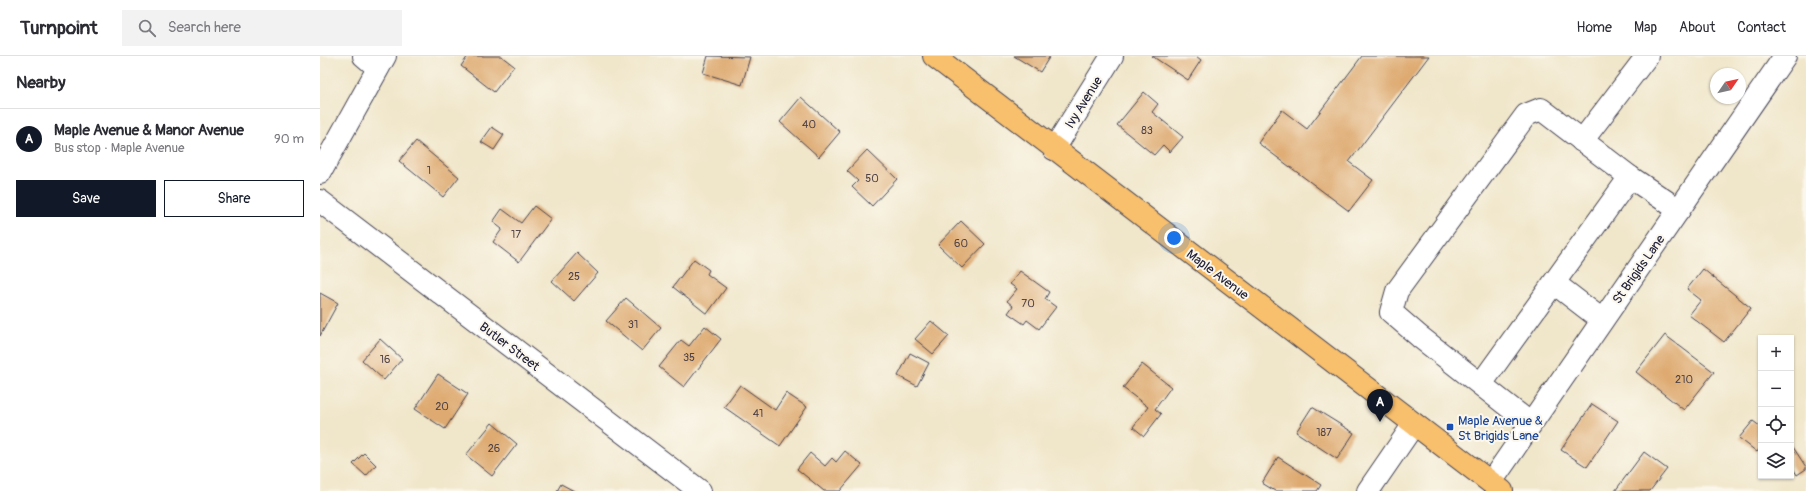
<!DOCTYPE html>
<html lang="en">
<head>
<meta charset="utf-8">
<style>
  body { margin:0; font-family:Pangolin,sans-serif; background:#f2f2f3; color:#2b2b33 }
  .controls { position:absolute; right:12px; bottom:12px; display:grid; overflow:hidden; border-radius:0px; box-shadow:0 1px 3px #0004 }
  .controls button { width:36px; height:36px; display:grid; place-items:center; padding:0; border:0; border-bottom:1px solid #e1e1e2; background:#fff; color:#2b2b33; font:20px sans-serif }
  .compass { position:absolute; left:1390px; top:12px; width:36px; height:36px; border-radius:50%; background:#fff; box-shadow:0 1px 3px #0004; rotate:56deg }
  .you { position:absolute; left:854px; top:182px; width:14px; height:14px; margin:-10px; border:3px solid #fff; border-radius:50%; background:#1a73e8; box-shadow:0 0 0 6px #1a73e833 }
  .badge { display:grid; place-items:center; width:26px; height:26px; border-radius:50%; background:#111827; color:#fff; font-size:13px; font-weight:700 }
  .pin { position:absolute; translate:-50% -33px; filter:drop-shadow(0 1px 2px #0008) }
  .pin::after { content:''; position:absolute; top:21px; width:14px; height:12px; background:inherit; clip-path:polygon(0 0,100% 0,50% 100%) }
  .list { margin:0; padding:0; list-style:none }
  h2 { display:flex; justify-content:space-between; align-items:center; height:52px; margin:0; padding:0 16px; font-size:17px }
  h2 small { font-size:13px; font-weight:400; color:#7c7c81 }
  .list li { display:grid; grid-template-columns:26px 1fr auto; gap:12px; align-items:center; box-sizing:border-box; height:60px; padding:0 16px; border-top:1px solid #e1e1e2 }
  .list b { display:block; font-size:15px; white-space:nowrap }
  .list p { margin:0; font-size:13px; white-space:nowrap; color:#7c7c81 }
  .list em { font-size:13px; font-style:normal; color:#7c7c81 }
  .actions { display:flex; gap:8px; padding:12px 16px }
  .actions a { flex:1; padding:9px 0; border:1px solid #111827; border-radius:0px; text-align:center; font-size:14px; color:#111827 }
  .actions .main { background:#111827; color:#fff }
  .icon { flex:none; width:22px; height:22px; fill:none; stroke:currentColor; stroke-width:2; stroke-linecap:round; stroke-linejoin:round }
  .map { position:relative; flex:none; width:1486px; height:435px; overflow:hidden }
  header { display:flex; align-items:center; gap:24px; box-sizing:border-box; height:56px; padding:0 20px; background:#fff; border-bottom:1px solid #e1e1e2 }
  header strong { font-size:19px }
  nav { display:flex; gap:22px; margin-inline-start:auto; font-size:14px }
  .search { width:280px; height:36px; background:#f2f2f3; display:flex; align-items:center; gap:10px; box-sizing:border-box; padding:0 14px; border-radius:0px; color:#7c7c81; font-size:15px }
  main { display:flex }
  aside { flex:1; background:#fff }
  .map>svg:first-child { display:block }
  .building { fill:#deaa71 }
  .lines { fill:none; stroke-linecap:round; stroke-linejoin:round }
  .minor-casing { stroke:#413f50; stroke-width:24 }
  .major-casing { stroke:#413f50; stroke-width:24 }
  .minor { stroke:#fff; stroke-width:22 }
  .major { stroke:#f8bf6c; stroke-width:22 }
  .transit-dot { fill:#1a4fb4; stroke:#fbf7ec; stroke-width:1.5 }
  .labels { text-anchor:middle; stroke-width:4; stroke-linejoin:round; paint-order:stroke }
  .number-label { font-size:11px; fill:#514448 }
  .street-label { font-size:13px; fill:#22223b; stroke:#fbf7ec }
  .transit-label { font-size:13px; fill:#164399; stroke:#fbf7ec; text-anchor:start }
</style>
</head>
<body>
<header>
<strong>Turnpoint</strong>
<div class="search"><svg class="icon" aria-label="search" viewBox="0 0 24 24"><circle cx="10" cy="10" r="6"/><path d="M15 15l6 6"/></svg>Search here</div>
<nav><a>Home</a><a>Map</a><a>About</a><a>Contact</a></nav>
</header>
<main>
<aside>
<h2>Nearby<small></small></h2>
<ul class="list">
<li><span class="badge">A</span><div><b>Maple Avenue &amp; Manor Avenue</b><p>Bus stop · Maple Avenue</p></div><em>90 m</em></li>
</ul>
<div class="actions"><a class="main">Save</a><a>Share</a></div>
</aside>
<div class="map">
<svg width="1486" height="435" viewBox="0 0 1486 435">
  <rect width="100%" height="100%" fill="#fbf7ec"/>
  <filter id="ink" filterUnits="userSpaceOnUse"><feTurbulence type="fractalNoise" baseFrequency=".025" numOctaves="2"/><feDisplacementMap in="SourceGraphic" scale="8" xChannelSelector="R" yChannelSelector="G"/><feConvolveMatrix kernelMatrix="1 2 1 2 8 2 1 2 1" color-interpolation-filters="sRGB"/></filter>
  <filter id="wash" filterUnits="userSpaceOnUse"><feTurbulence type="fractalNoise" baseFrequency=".012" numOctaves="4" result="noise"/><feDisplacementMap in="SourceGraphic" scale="16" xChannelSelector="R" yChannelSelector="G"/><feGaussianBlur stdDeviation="0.9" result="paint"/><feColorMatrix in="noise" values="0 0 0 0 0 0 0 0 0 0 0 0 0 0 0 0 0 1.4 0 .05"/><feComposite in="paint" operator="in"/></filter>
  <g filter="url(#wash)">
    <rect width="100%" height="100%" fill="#f0e6ca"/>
    <g id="blocks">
      <g class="building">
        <polygon points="148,0 181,0 194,10 174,36 141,10"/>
        <polygon points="388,0 430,1 422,29 383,17"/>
        <polygon points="694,0 730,0 720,16"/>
        <polygon points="832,0 876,0 881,4 868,24"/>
        <polygon points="1042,0 1109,0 1029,106 1053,124 1029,155 938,87 962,54 987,73"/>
        <polygon points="824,36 838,48 832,56 863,81 850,96 843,89 834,99 797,69"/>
        <polygon points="481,41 520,76 499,101 460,66"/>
        <polygon points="172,71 184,79 174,94 161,86"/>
        <polygon points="96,85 139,121 123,141 79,105"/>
        <polygon points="547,94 577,123 552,150 532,131 538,125 527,115"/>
        <polygon points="214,150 231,163 199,206 173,186 182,173 173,166 182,153 201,167"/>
        <polygon points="641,165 665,188 642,212 618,189"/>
        <polygon points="257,197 278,217 254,245 232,225"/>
        <polygon points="374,203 389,214 387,218 406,232 387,258 353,231"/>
        <polygon points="1383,213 1431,252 1404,286 1369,259 1381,244 1367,233"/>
        <polygon points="700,215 729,236 725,243 736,251 719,273 707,264 704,268 688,257 693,250 687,245 697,233 690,228"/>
        <polygon points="0,237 18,247 0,280"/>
        <polygon points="306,242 341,272 322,295 286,265"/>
        <polygon points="611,265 629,280 613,298 595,283"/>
        <polygon points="385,270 401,283 364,331 339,311 361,284 369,290"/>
        <polygon points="1345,279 1394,316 1364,354 1316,316"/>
        <polygon points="60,283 82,303 64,324 42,304"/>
        <polygon points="590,297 609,307 597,330 578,320"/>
        <polygon points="822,308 851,331 835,353 841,358 824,380 813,371 828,351 803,332"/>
        <polygon points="118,318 148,338 125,373 95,353"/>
        <polygon points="420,329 455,354 466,337 487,351 460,390 404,351"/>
        <polygon points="1272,348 1298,365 1267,411 1241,394"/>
        <polygon points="992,351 1034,377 1017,403 976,376"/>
        <polygon points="1433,365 1441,371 1441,391 1437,396 1419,382"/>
        <polygon points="172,367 197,388 172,420 146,399"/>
        <polygon points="1471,388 1486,411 1486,413 1477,419 1471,409"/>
        <polygon points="525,395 542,409 520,435 504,435 477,413 490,397 505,410 512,402 516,406"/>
        <polygon points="1324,396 1347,413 1330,435 1295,435"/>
        <polygon points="44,397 56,409 46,420 33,408"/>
        <polygon points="958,401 1001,429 997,435 955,435 942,427"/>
        <polygon points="241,428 254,435 237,435"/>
      </g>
    </g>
  </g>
  <g filter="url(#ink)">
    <use href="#blocks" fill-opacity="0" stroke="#413f50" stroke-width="1"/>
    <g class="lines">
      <g class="minor-casing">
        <g id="minor">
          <polyline points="44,0 58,12"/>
          <polyline points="1262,85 1327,0"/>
          <polyline points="734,93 792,0"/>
          <polyline points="0,117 65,0"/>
          <polyline points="0,145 380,435"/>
          <polyline points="1234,227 1282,264"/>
          <polyline points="1161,328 1310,121"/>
          <polyline points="1211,368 1100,281 1071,256 1077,235 1206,59 1221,53 1310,121 1359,154"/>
          <polyline points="1171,426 1465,0"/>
          <polyline points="1048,435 1094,368"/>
        </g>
      </g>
      <g class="major-casing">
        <polyline id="major" points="614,0 1182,435"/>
      </g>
      <use href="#minor" class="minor"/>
      <use href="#major" class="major"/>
    </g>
  </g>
  <rect class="transit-dot" x="1126" y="367" width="8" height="8" rx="2"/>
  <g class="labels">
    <g class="number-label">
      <text x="489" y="72">40</text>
      <text x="827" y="78">83</text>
      <text x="109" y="118">1</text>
      <text x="552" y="126">50</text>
      <text x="196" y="182">17</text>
      <text x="641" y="191">60</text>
      <text x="254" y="224">25</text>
      <text x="708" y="251">70</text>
      <text x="313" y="272">31</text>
      <text x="369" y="305">35</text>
      <text x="65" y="307">16</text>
      <text x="1364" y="327">210</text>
      <text x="122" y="354">20</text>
      <text x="438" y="361">41</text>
      <text x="1004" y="380">187</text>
      <text x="174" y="396">26</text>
    </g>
    <g class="street-label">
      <text transform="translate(763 46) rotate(-58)" y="5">Ivy Avenue</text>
      <text transform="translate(1318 213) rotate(-55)" y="5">St Brigids Lane</text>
      <text transform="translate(898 218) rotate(37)" y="5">Maple Avenue</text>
      <text transform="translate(190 290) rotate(37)" y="5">Butler Street</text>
    </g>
    <g class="transit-label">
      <text x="1138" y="369">Maple Avenue &amp;<tspan x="1138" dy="15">St Brigids Lane</tspan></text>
    </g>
  </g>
</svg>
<div class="controls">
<button>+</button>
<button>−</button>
<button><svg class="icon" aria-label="locate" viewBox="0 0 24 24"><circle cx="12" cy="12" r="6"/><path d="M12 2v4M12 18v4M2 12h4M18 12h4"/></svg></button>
<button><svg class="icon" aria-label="layers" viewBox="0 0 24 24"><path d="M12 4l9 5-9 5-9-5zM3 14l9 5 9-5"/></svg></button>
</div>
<svg class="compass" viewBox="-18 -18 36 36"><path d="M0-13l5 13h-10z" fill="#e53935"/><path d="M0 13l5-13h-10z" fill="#7c7c81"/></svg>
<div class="you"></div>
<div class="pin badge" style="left:1060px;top:366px">A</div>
</div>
</main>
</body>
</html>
